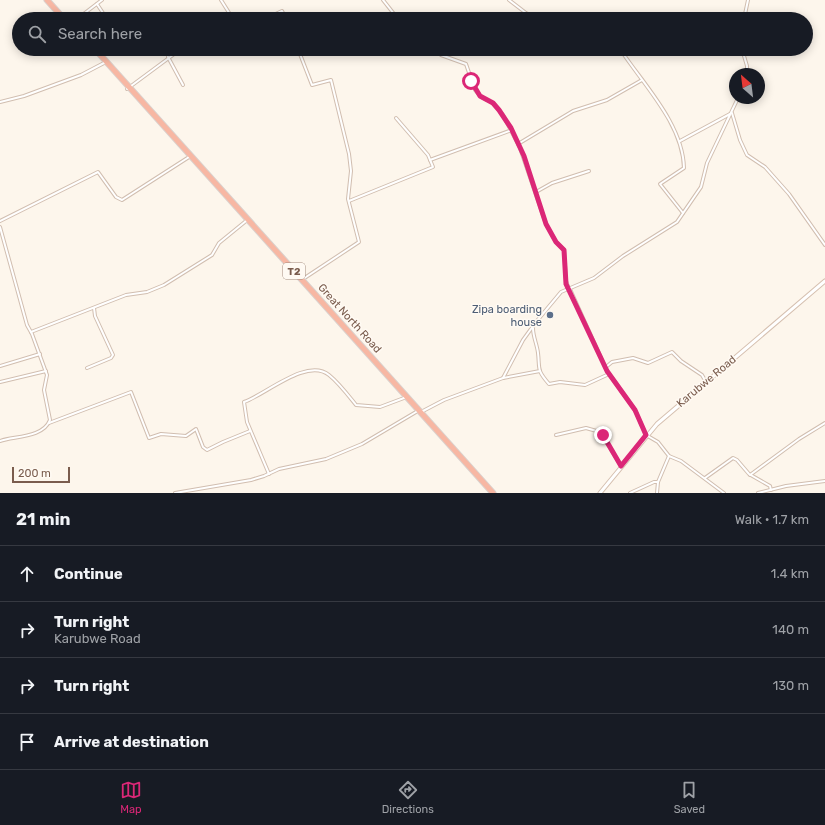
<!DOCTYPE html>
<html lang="en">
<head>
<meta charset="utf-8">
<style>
  body { margin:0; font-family:Rubik,sans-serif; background:#20242c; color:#f1f3f6 }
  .compass { position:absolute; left:729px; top:68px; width:36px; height:36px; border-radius:50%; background:#171b24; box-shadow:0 2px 10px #0003; rotate:332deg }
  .scale { position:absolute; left:12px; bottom:10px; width:58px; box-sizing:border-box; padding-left:4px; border:2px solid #7a5c4d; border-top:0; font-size:11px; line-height:14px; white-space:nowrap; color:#7a5c4d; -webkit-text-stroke:3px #fffaf3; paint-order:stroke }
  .stop { position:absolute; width:12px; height:12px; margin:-9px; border:3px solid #db2777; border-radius:50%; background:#fff }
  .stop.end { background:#db2777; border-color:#fff; box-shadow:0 1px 4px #0008 }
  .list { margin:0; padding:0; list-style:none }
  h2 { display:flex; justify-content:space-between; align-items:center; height:52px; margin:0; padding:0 16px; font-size:17px }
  h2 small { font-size:13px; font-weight:400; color:#9ea1a6 }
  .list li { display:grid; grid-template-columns:26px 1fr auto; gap:12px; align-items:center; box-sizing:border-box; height:56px; padding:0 16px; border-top:1px solid #363941 }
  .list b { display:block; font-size:15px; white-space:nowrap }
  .list p { margin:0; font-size:13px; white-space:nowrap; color:#9ea1a6 }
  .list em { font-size:13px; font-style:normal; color:#9ea1a6 }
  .icon { flex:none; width:22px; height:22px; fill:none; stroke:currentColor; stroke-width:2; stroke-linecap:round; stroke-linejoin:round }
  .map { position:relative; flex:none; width:825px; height:493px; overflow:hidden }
  .search { position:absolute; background:#171b24; box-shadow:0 2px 10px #0003; left:12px; right:12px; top:12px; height:44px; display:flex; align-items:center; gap:10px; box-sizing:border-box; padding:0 14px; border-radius:22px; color:#9ea1a6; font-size:15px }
  .sheet { height:276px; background:#171b24 }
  nav { display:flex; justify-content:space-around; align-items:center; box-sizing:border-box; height:56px; border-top:1px solid #363941; background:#171b24; font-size:11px; color:#9ea1a6 }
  nav a { display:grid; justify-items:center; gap:2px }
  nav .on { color:#db2777 }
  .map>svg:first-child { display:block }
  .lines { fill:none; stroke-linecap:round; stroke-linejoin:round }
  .street-casing { stroke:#d1beb0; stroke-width:4 }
  .secondary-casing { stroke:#d6c0b0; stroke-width:5 }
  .highway-casing { stroke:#dad1cd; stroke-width:7 }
  .street { stroke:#fff; stroke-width:2 }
  .secondary { stroke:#fff; stroke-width:3 }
  .highway { stroke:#f7b7a3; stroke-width:5 }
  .route { stroke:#db2777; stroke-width:5 }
  .service-dot { fill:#5c6f8a; stroke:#fffaf3; stroke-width:1.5 }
  .labels { text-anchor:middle; stroke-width:3; stroke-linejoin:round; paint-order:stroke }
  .shield { fill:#fffaf3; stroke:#a28b7f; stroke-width:1 }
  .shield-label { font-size:10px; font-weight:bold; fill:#7a5c4d }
  .service-label { font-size:11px; fill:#4e5e75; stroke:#fffaf3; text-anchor:end }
  .street-label { font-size:11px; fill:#7a5c4d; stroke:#fffaf3 }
</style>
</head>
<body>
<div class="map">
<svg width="825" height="493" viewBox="0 0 825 493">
  <rect width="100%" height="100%" fill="#fdf6ec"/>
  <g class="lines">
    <g class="street-casing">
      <g id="street">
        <polyline points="221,0 233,19"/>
        <polyline points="383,0 398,19"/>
        <polyline points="509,0 526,13 538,19"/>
        <polyline points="97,4 107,19"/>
        <polyline points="77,19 102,0"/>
        <polyline points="162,19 168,19"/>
        <polyline points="265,19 282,11 286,19"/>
        <polyline points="744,19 748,0"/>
        <polyline points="198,49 203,49"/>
        <polyline points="298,49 312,85 331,80 349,154 351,171 348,199 359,242 303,279"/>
        <polyline points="435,49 441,55 466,64 475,90 481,97 493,103 503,115 520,148 546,224 556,242 564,250 566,281 569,289"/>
        <path d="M620 49C643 84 683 124 684 168L660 184 683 213"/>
        <polyline points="742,49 747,66 747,74"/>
        <polyline points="168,57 183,85"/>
        <polyline points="127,89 181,49"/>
        <polyline points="0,102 24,96 81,75 104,63"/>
        <polyline points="732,113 740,140 747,155 765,167 789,194 825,245"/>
        <polyline points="680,141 730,114"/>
        <polyline points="518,144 573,111 607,100 642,80"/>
        <polyline points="430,160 512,130"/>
        <polyline points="536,192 552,183 589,171"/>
        <polyline points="349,201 433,167 428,155 396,118"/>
        <polyline points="0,221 98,172 116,197 122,200 189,157"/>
        <path d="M0 227 27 325 32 334 47 375 44 390 50 420C43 438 14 436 0 441"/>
        <polyline points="570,289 607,371 635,410 646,435 658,442 669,456 681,461 724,493"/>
        <path d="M533 328C533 337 537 344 538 353 540 369 536 369 549 384L560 382 585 385 609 374"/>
        <polyline points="31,332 126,295 147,292 164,285 212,255 219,243 246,221"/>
        <polyline points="0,366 40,354"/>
        <polyline points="606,367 612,362 633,358 648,363 672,352 681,361 702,375 706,382"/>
        <polyline points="87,368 111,358 113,355 95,316 94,308"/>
        <polyline points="503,378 540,371"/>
        <polyline points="0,382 46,371"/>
        <polyline points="421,412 444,400 503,378 523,340 536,322 561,292 594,278 623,256 677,222 701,187 707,163 738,98"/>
        <polyline points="49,423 131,392 149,438 161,434 186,436 196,429 203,447 207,450 223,442 250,431"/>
        <polyline points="556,435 586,428 600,432 621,466"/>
        <path d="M269 474 247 422 244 402C265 395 307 357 329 375 339 383 348 395 356 405L380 407 404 398"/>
        <polyline points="750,475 799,439 825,423"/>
        <polyline points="705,478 733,458 737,460 749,474 770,486 771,490"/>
        <polyline points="175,493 251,480 264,476 279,469 326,459 362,444 416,412"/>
        <polyline points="630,493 654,482 658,482"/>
        <polyline points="657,493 658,482 669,456"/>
        <polyline points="758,493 786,486 825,481"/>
      </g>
    </g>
    <g class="secondary-casing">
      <polyline id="secondary" points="600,493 657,424 825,281"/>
    </g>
    <g class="highway-casing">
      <g id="highway">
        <polyline points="47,0 64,19"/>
        <polyline points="95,49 493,493"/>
      </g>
    </g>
    <use href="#street" class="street"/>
    <use href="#secondary" class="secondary"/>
    <use href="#highway" class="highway"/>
  </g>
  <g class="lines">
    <polyline class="route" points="471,81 480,96 493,103 499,110 511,128 524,156 546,224 556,242 564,250 566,284 607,371 635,410 646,435 621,466 603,435"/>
  </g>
  <circle class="service-dot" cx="550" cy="315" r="4"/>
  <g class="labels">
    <rect class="shield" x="283" y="263" width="22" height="16" rx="3"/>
    <g class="shield-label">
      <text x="294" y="275">T2</text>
    </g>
    <g class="service-label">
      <text x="542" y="313">Zipa boarding<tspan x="542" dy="13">house</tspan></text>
    </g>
    <g class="street-label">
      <text transform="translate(350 318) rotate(48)" y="4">Great North Road</text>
      <text transform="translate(706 381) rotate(-40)" y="4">Karubwe Road</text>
    </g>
  </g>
</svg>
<svg class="compass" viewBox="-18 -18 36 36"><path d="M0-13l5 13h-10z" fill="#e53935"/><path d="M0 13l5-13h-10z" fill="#9ea1a6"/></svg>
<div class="scale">200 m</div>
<div class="stop" style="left:471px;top:81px"></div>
<div class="stop end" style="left:603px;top:435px"></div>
<div class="search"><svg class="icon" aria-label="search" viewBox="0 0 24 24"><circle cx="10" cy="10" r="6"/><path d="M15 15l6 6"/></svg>Search here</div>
</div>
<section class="sheet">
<h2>21 min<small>Walk · 1.7 km</small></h2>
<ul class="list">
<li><svg class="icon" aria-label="ahead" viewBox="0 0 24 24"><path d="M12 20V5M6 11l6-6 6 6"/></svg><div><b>Continue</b></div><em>1.4 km</em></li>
<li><svg class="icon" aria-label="right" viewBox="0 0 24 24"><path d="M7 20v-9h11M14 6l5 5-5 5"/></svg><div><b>Turn right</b><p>Karubwe Road</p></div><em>140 m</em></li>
<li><svg class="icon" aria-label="right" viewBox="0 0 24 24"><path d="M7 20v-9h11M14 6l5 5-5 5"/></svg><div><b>Turn right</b></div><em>130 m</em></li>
<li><svg class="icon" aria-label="arrive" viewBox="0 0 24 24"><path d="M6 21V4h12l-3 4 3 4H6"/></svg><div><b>Arrive at destination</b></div></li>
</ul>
</section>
<nav>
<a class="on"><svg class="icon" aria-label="map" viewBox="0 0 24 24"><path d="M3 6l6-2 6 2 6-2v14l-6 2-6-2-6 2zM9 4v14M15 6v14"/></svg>Map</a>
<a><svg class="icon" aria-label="directions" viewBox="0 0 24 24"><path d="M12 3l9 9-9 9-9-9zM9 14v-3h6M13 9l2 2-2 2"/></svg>Directions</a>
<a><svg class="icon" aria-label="saved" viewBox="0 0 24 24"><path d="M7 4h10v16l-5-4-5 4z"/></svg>Saved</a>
</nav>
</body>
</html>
